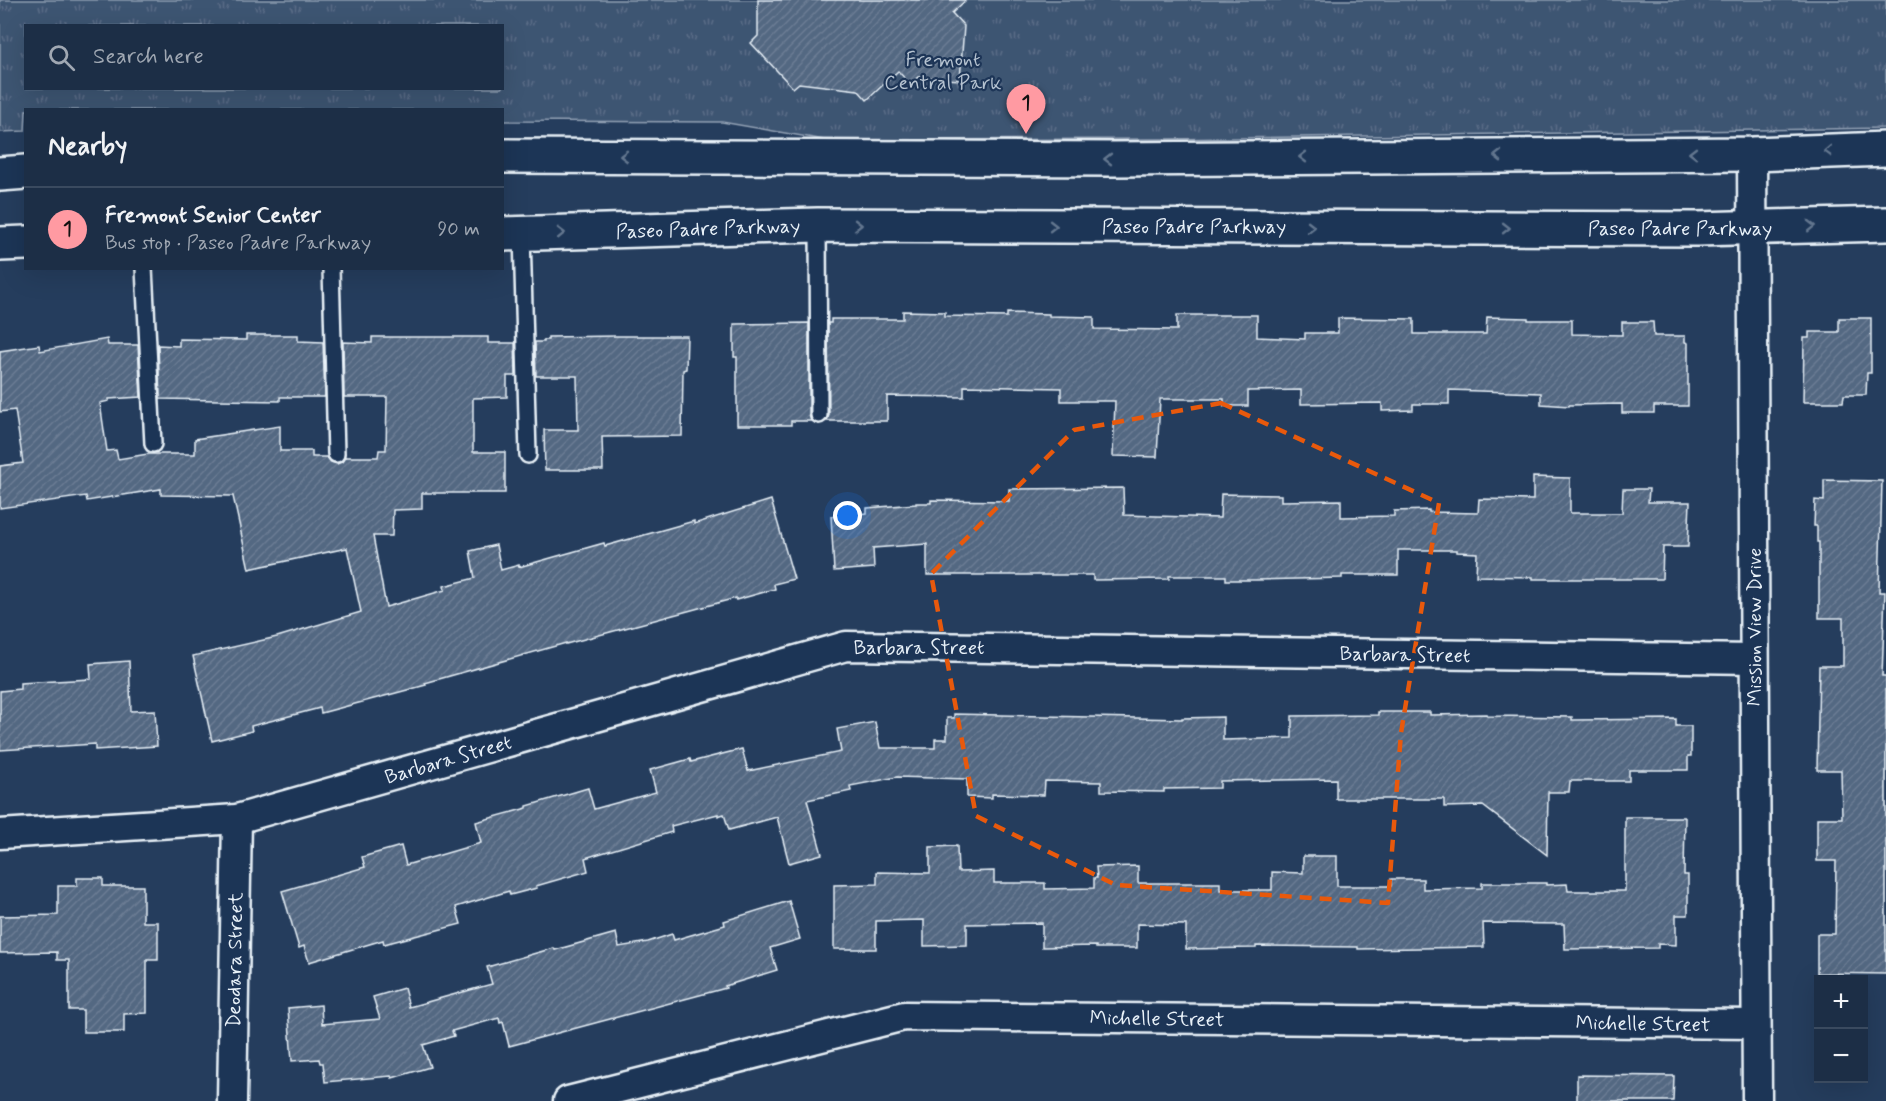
<!DOCTYPE html>
<html lang="en">
<head>
<meta charset="utf-8">
<style>
  body { margin:0; font-family:Mynerve,sans-serif; background:#293a51; color:#f1f3f6 }
  .controls { position:absolute; right:18px; bottom:18px; display:grid; overflow:hidden; border-radius:0px; box-shadow:0 6px 24px #0002 }
  .controls button { width:54px; height:54px; display:grid; place-items:center; padding:0; border:0; border-bottom:2px solid #3a4a5f; background:#1c2e46; color:#f1f3f6; font:30px sans-serif }
  .you { position:absolute; left:848px; top:516px; width:21px; height:21px; margin:-15px; border:4px solid #fff; border-radius:50%; background:#1a73e8; box-shadow:0 0 0 9px #1a73e833 }
  .badge { display:grid; place-items:center; width:39px; height:39px; border-radius:50%; background:#ff9aa2; color:#111; font-size:20px; font-weight:700 }
  .pin { position:absolute; translate:-50% -50px; filter:drop-shadow(0 2px 3px #0008) }
  .pin::after { content:''; position:absolute; top:32px; width:21px; height:18px; background:inherit; clip-path:polygon(0 0,100% 0,50% 100%) }
  .list { margin:0; padding:0; list-style:none }
  h2 { display:flex; justify-content:space-between; align-items:center; height:78px; margin:0; padding:0 24px; font-size:26px }
  h2 small { font-size:20px; font-weight:400; color:#a0a8b3 }
  .list li { display:grid; grid-template-columns:39px 1fr auto; gap:18px; align-items:center; box-sizing:border-box; height:84px; padding:0 24px; border-top:2px solid #3a4a5f }
  .list b { display:block; font-size:22px; white-space:nowrap }
  .list p { margin:0; font-size:20px; white-space:nowrap; color:#a0a8b3 }
  .list em { font-size:20px; font-style:normal; color:#a0a8b3 }
  .icon { flex:none; width:33px; height:33px; fill:none; stroke:currentColor; stroke-width:2; stroke-linecap:round; stroke-linejoin:round }
  .map { position:relative; flex:none; width:1886px; height:1101px; overflow:hidden }
  .search { position:absolute; background:#1c2e46; box-shadow:0 6px 24px #0002; left:24px; top:24px; width:480px; height:66px; display:flex; align-items:center; gap:15px; box-sizing:border-box; padding:0 21px; border-radius:0px; color:#a0a8b3; font-size:22px }
  .panel { position:absolute; background:#1c2e46; box-shadow:0 6px 24px #0002; left:24px; top:108px; width:480px; height:162px; border-radius:0px }
  .map>svg:first-child { display:block }
  .park { fill:url(#park-tufts); stroke:#93a2b5; stroke-width:1.5; fill-rule:evenodd }
  .building { fill:url(#building-hatch); stroke:#e8f1f8; stroke-width:1.5 }
  .lines { fill:none; stroke-linecap:round; stroke-linejoin:round }
  .service-casing { stroke:#e8f1f8; stroke-width:20 }
  .minor-casing { stroke:#e8f1f8; stroke-width:33 }
  .secondary-casing { stroke:#e8f1f8; stroke-width:38 }
  .service { stroke:#1d3557; stroke-width:15 }
  .minor { stroke:#1d3557; stroke-width:28 }
  .secondary { stroke:#1d3557; stroke-width:33 }
  .oneway { stroke:#64778f }
  .marked { fill:none; stroke:#e8590c; stroke-width:4.5; stroke-dasharray:12 8; stroke-linejoin:round }
  .labels { text-anchor:middle; stroke-width:4.5; stroke-linejoin:round; paint-order:stroke }
  .park-label { font-size:20px; fill:#b5c2d0; stroke:#1d3557 }
  .street-label { font-size:20px; fill:#e8f1f8; stroke:#1d3557 }
</style>
</head>
<body>
<div class="map">
<svg width="1886" height="1101" viewBox="0 0 1886 1101">
  <defs>
    <pattern id="park-tufts" width="24" height="20" patternUnits="userSpaceOnUse" patternTransform="scale(1.5)"><rect width="24" height="20" fill="#3e5472"/><path d="M3 7l-1-3M5 7V3M7 7l1-3M15 17l-1-3M17 17v-4M19 17l1-3" fill="none" stroke="#5a6d87"/></pattern>
    <pattern id="building-hatch" width="6" height="6" patternUnits="userSpaceOnUse" patternTransform="scale(1.5)"><rect width="6" height="6" fill="#536782"/><path d="M-1 1l2-2M0 6l6-6M5 7l2-2" fill="none" stroke="#6c7d94"/></pattern>
  </defs>
  <rect width="100%" height="100%" fill="#253d5d"/>
  <filter id="ink" filterUnits="userSpaceOnUse"><feTurbulence type="fractalNoise" baseFrequency=".0167" numOctaves="2"/><feDisplacementMap in="SourceGraphic" scale="12" xChannelSelector="R" yChannelSelector="G"/><feConvolveMatrix kernelMatrix="1 2 1 2 8 2 1 2 1" color-interpolation-filters="sRGB"/></filter>
  <g filter="url(#ink)">
    <path class="park" d="M0 0H1886V128L1169 139 825 140 722 122 503 121 502 110H26L25 131 0 132ZM26 26H502V88H26Z"/>
    <g class="building">
      <polygon points="758,0 966,0 952,13 964,26 960,80 918,77 910,84 898,71 867,100 858,90 799,83 793,88 751,43 758,36"/>
      <polygon points="903,311 945,312 945,316 1007,317 1007,313 1049,314 1049,316 1094,317 1094,329 1177,330 1177,315 1257,315 1257,337 1305,339 1305,333 1338,333 1338,318 1414,319 1414,334 1486,334 1487,317 1528,318 1528,320 1572,320 1572,334 1622,335 1622,322 1653,322 1654,336 1685,336 1685,342 1688,343 1688,406 1654,406 1654,413 1622,413 1622,404 1569,405 1569,406 1541,404 1541,393 1449,390 1449,404 1413,404 1413,410 1382,411 1382,403 1301,404 1301,390 1248,391 1248,406 1224,406 1224,399 1160,399 1157,457 1113,456 1115,401 1061,401 1061,388 964,386 964,397 887,396 887,421 827,421 829,415 828,323 831,323 831,319 903,319"/>
      <polygon points="1839,318 1871,318 1871,373 1867,373 1866,395 1844,395 1843,402 1803,402 1804,338 1809,338 1809,332 1839,332"/>
      <polygon points="809,323 809,415 811,421 791,421 791,425 737,425 737,357 734,357 734,324"/>
      <polygon points="246,335 298,335 298,341 323,342 325,397 280,397 280,401 160,399 158,345 179,346 179,339 246,340"/>
      <polygon points="617,336 687,336 686,369 683,370 682,436 602,437 603,470 545,470 544,430 578,430 577,376 536,376 535,342 544,342 544,340 548,340 548,337"/>
      <polygon points="372,337 488,337 488,343 515,343 516,376 507,376 507,397 473,398 473,452 505,452 505,493 422,493 422,509 393,510 392,536 373,536 386,607 445,590 444,586 475,578 470,551 496,545 501,570 519,565 519,567 604,543 605,546 694,521 694,524 771,500 794,579 774,584 775,589 736,600 736,598 566,644 566,643 425,683 426,685 321,713 320,708 251,726 252,731 212,741 193,656 277,637 361,612 347,548 249,569 233,496 161,495 161,489 87,501 86,496 0,508 0,466 23,463 15,410 0,412 0,351 39,345 40,351 107,339 108,345 138,345 141,397 109,399 109,401 100,403 107,451 116,450 118,459 148,454 195,454 195,439 280,426 280,451 312,451 312,457 327,457 331,462 337,464 342,462 345,457 378,457 379,450 386,450 387,397 344,397 343,342 372,343"/>
      <polygon points="1533,477 1570,478 1570,513 1622,513 1623,489 1649,489 1648,502 1690,502 1688,547 1663,547 1662,579 1533,579 1533,577 1476,576 1477,553 1457,552 1457,550 1398,550 1398,575 1342,575 1342,578 1257,580 1226,580 1226,576 1169,576 1169,579 1093,580 1093,575 927,575 927,544 873,548 874,568 834,571 831,516 867,513 867,508 916,504 916,503 931,503 931,500 1009,501 1009,489 1123,488 1124,515 1220,518 1221,494 1281,495 1281,501 1341,500 1341,517 1394,516 1394,511 1429,510 1429,512 1478,513 1479,499 1533,500"/>
      <polygon points="1824,480 1882,481 1879,592 1885,592 1882,676 1886,676 1886,974 1817,973 1817,934 1835,934 1836,861 1817,861 1817,818 1842,818 1841,770 1817,770 1819,666 1843,666 1843,618 1819,618 1819,542 1817,542 1817,526 1814,526 1815,500 1824,501"/>
      <polygon points="129,661 131,711 155,710 157,746 95,750 95,744 0,750 0,691 20,689 20,683 91,679 90,664"/>
      <polygon points="1378,712 1430,712 1430,715 1487,714 1487,716 1572,717 1572,720 1676,719 1676,726 1691,726 1691,756 1688,756 1688,770 1629,770 1629,781 1570,781 1569,792 1548,792 1547,855 1483,806 1444,807 1444,799 1336,799 1336,779 1220,781 1220,788 1164,789 1164,792 1101,791 1101,782 1045,781 1044,795 992,794 992,798 967,797 967,779 897,777 850,786 851,791 807,800 822,854 789,863 777,817 729,830 724,814 718,816 718,814 671,826 672,832 585,858 588,871 536,886 537,888 510,895 509,891 456,907 461,924 384,944 383,940 309,962 304,946 299,948 282,891 365,867 362,857 401,846 406,865 481,843 476,822 527,808 527,806 588,788 594,809 656,792 650,770 690,759 691,762 742,749 748,771 841,752 837,729 875,722 880,748 935,748 935,739 947,739 947,718 954,718 954,714 1182,719 1182,718 1223,717 1223,740 1292,738 1292,716 1378,715"/>
      <polygon points="1625,817 1685,817 1684,875 1688,875 1688,915 1676,915 1676,945 1658,944 1658,948 1565,949 1564,924 1483,923 1484,947 1358,949 1358,947 1256,946 1256,948 1186,949 1186,925 1137,924 1137,948 1096,948 1096,946 1042,947 1042,923 967,924 967,945 924,946 924,920 876,921 876,949 834,949 834,885 877,884 877,872 930,873 930,847 957,846 958,872 994,871 994,883 1045,883 1045,889 1094,888 1094,878 1097,878 1096,867 1138,866 1138,883 1220,883 1220,890 1272,890 1272,872 1303,873 1303,856 1337,856 1337,886 1391,886 1391,879 1423,879 1423,889 1482,888 1482,883 1546,883 1546,885 1567,884 1568,891 1625,891"/>
      <polygon points="77,878 103,878 103,886 143,886 143,922 158,922 158,960 147,960 147,1013 124,1014 124,1032 83,1032 83,1010 69,1010 69,960 57,960 57,952 0,953 0,916 58,915 58,886 77,886"/>
      <polygon points="789,901 800,939 770,948 777,970 725,986 726,988 509,1046 503,1022 500,1023 499,1018 452,1031 454,1036 423,1045 430,1067 392,1078 391,1076 325,1082 323,1063 320,1063 319,1059 292,1061 288,1008 321,1005 322,1024 380,1019 373,997 404,988 409,1007 492,984 487,967 554,948 555,950 616,933 619,947 648,942 672,934 674,940 725,925 724,921"/>
      <polygon points="1577,1075 1674,1076 1673,1101 1577,1101"/>
    </g>
    <g class="lines">
      <g class="service-casing">
        <g id="service">
          <polyline points="818,225 819,415"/>
          <polyline points="522,234 528,455"/>
          <polyline points="144,268 153,444"/>
          <polyline points="331,268 336,454"/>
        </g>
      </g>
      <g class="minor-casing">
        <g id="minor">
          <polyline points="1752,154 1757,1101"/>
          <polyline points="0,834 237,819 846,646 1754,659"/>
          <polyline points="232,1101 237,819"/>
          <polyline points="568,1101 904,1016 1756,1024"/>
        </g>
      </g>
      <g class="secondary-casing">
        <g id="secondary">
          <polyline points="502,156 1113,159 1752,154 1886,149"/>
          <polyline points="0,174 26,172"/>
          <polyline points="502,234 818,225 1697,229 1886,224"/>
          <polyline points="0,244 26,243"/>
        </g>
      </g>
      <use href="#service" class="service"/>
      <use href="#minor" class="minor"/>
      <use href="#secondary" class="secondary"/>
    </g>
    <defs><path id="oneway-chevron" d="M-2-3.5L2.5 0L-2 3.5" fill="none" stroke-width="1.6" stroke-linecap="round" stroke-linejoin="round" transform="scale(1.5)"/></defs>
    <g class="oneway">
      <use href="#oneway-chevron" transform="translate(1828 151) rotate(178)"/>
      <use href="#oneway-chevron" transform="translate(1693 153) rotate(-180)"/>
      <use href="#oneway-chevron" transform="translate(624 156) rotate(-180)"/>
      <use href="#oneway-chevron" transform="translate(1498 156) rotate(180)"/>
      <use href="#oneway-chevron" transform="translate(1303 157) rotate(180)"/>
      <use href="#oneway-chevron" transform="translate(1108 159) rotate(-180)"/>
      <use href="#oneway-chevron" transform="translate(858 225)"/>
      <use href="#oneway-chevron" transform="translate(1053 226)"/>
      <use href="#oneway-chevron" transform="translate(1811 226) rotate(-1)"/>
      <use href="#oneway-chevron" transform="translate(1311 227)"/>
      <use href="#oneway-chevron" transform="translate(1506 228)"/>
      <use href="#oneway-chevron" transform="translate(561 233) rotate(-1)"/>
    </g>
  </g>
  <path class="marked" d="M1221 403 1439 503 1401 733 1388 903 1116 885 976 816 931 574 1074 430Z"/>
  <g class="labels">
    <g class="park-label">
      <text x="943" y="66">Fremont<tspan x="943" dy="23">Central Park</tspan></text>
    </g>
    <g class="street-label">
      <text x="1194" y="233">Paseo Padre Parkway</text>
      <text transform="translate(708 228) rotate(-2)" y="7">Paseo Padre Parkway</text>
      <text x="1680" y="235">Paseo Padre Parkway</text>
      <text transform="translate(1754 627) rotate(-90)" y="7">Mission View Drive</text>
      <text x="919" y="654">Barbara Street</text>
      <text transform="translate(1405 654) rotate(1)" y="7">Barbara Street</text>
      <text transform="translate(448 759) rotate(-16)" y="7">Barbara Street</text>
      <text transform="translate(234 960) rotate(-89)" y="7">Deodara Street</text>
      <text transform="translate(1157 1018) rotate(1)" y="7">Michelle Street</text>
      <text transform="translate(1643 1023) rotate(1)" y="7">Michelle Street</text>
    </g>
  </g>
</svg>
<div class="controls">
<button>+</button>
<button>−</button>
</div>
<div class="you"></div>
<div class="pin badge" style="left:1026px;top:134px">1</div>
<div class="search"><svg class="icon" aria-label="search" viewBox="0 0 24 24"><circle cx="10" cy="10" r="6"/><path d="M15 15l6 6"/></svg>Search here</div>
<section class="panel">
<h2>Nearby<small></small></h2>
<ul class="list">
<li><span class="badge">1</span><div><b>Fremont Senior Center</b><p>Bus stop · Paseo Padre Parkway</p></div><em>90 m</em></li>
</ul>
</section>
</div>
</body>
</html>
